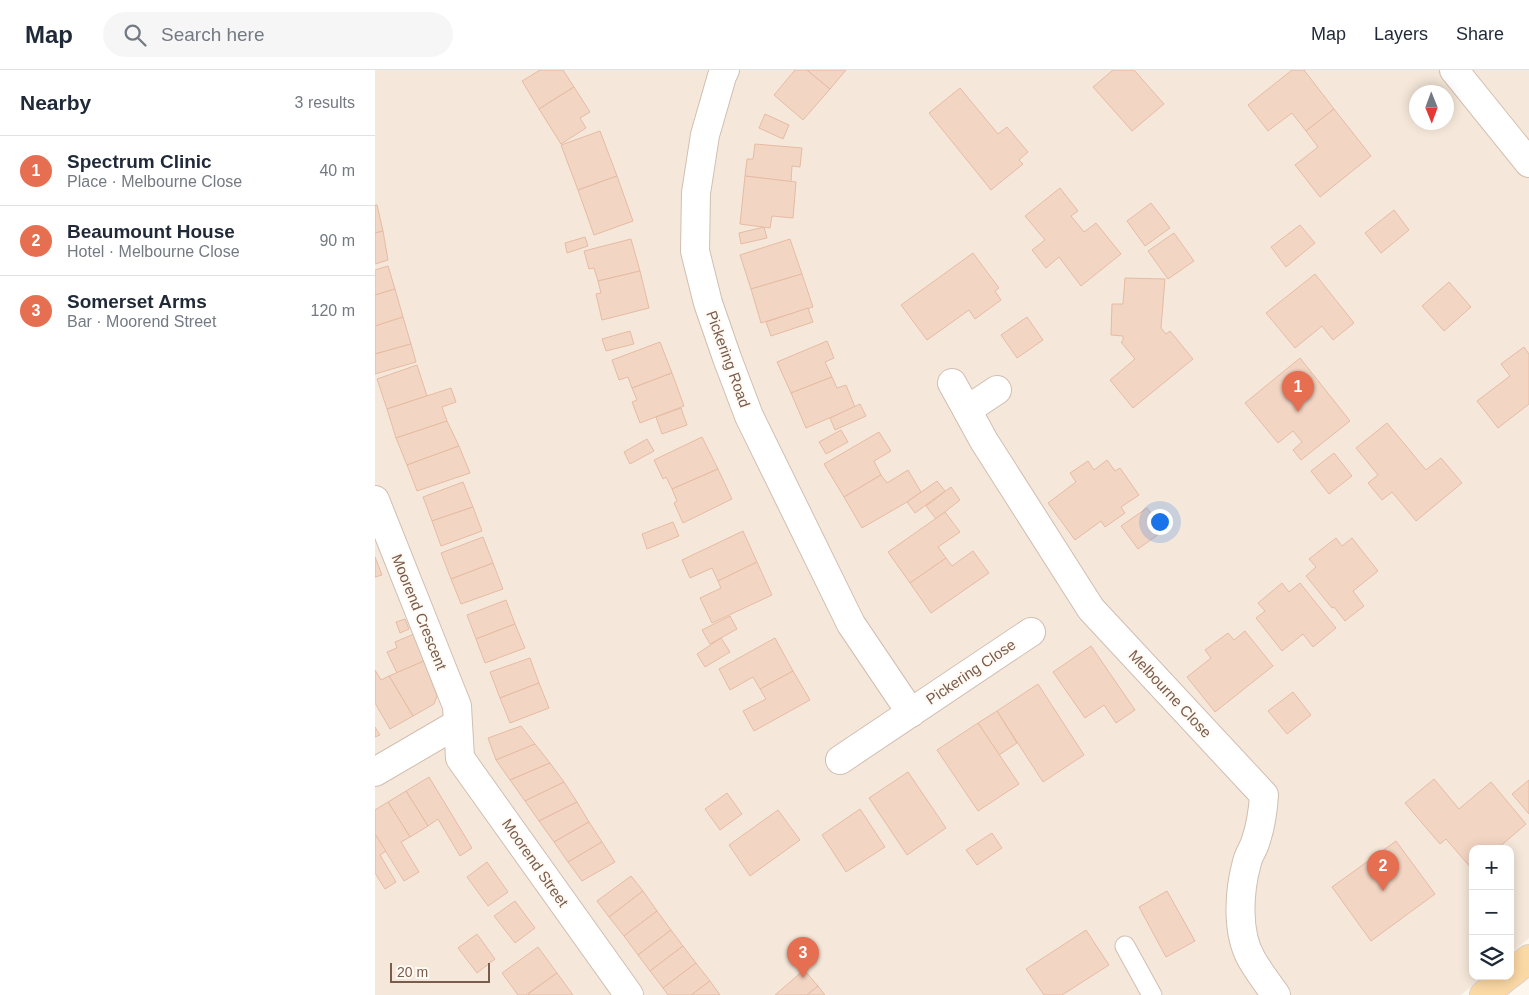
<!DOCTYPE html>
<html lang="en">
<head>
<meta charset="utf-8">
<style>
  body { margin:0; font-family:Helvetica,sans-serif; background:#f6f6f7; color:#1f2937 }
  .controls { position:absolute; right:15px; bottom:15px; display:grid; overflow:hidden; border-radius:10px; box-shadow:0 2px 12px #0003 }
  .controls button { width:45px; height:45px; display:grid; place-items:center; padding:0; border:0; border-bottom:1px solid #e0e1e3; background:#fff; color:#1f2937; font:25px sans-serif }
  .compass { position:absolute; left:1034px; top:15px; width:45px; height:45px; border-radius:50%; background:#fff; box-shadow:0 2px 12px #0003; rotate:179deg }
  .scale { position:absolute; left:15px; bottom:12px; width:100px; box-sizing:border-box; padding-left:5px; border:2px solid #7a5c4d; border-top:0; font-size:14px; line-height:18px; white-space:nowrap; color:#7a5c4d; -webkit-text-stroke:4px #fffaf3; paint-order:stroke }
  .you { position:absolute; left:784px; top:451px; width:18px; height:18px; margin:-12px; border:4px solid #fff; border-radius:50%; background:#1a73e8; box-shadow:0 0 0 8px #1a73e833 }
  .badge { display:grid; place-items:center; width:32px; height:32px; border-radius:50%; background:#e76f51; color:#fff; font-size:16px; font-weight:700 }
  .pin { position:absolute; translate:-50% -41px; filter:drop-shadow(0 1px 2px #0008) }
  .pin::after { content:''; position:absolute; top:26px; width:18px; height:15px; background:inherit; clip-path:polygon(0 0,100% 0,50% 100%) }
  .list { margin:0; padding:0; list-style:none }
  h2 { display:flex; justify-content:space-between; align-items:center; height:65px; margin:0; padding:0 20px; font-size:21px }
  h2 small { font-size:16px; font-weight:400; color:#747a83 }
  .list li { display:grid; grid-template-columns:32px 1fr auto; gap:15px; align-items:center; box-sizing:border-box; height:70px; padding:0 20px; border-top:1px solid #e0e1e3 }
  .list b { display:block; font-size:19px; white-space:nowrap }
  .list p { margin:0; font-size:16px; white-space:nowrap; color:#747a83 }
  .list em { font-size:16px; font-style:normal; color:#747a83 }
  .icon { flex:none; width:28px; height:28px; fill:none; stroke:currentColor; stroke-width:2; stroke-linecap:round; stroke-linejoin:round }
  .map { position:relative; flex:none; width:1154px; height:925px; overflow:hidden }
  header { display:flex; align-items:center; gap:30px; box-sizing:border-box; height:70px; padding:0 25px; background:#fff; border-bottom:1px solid #e0e1e3 }
  header strong { font-size:24px }
  nav { display:flex; gap:28px; margin-inline-start:auto; font-size:18px }
  .search { width:350px; height:45px; background:#f6f6f7; display:flex; align-items:center; gap:12px; box-sizing:border-box; padding:0 18px; border-radius:28px; color:#747a83; font-size:19px }
  main { display:flex }
  aside { flex:1; background:#fff }
  .map>svg:first-child { display:block }
  .residential { fill:#f5e8da; fill-rule:evenodd }
  .building { fill:#f3d5c3; stroke:#e6bba3 }
  .lines { fill:none; stroke-linecap:round; stroke-linejoin:round }
  .lane-casing { stroke:#d1beb0; stroke-width:21 }
  .street-casing { stroke:#d1beb0; stroke-width:30 }
  .secondary-casing { stroke:#d6c0b0; stroke-width:30 }
  .primary-casing { stroke:#dad1cd; stroke-width:30 }
  .lane { stroke:#fff; stroke-width:19 }
  .street { stroke:#fff; stroke-width:28 }
  .secondary { stroke:#fff; stroke-width:28 }
  .primary { stroke:#fbd9a5; stroke-width:28 }
  .labels { text-anchor:middle; stroke-width:4; stroke-linejoin:round; paint-order:stroke }
  .street-label { font-size:15px; fill:#7a5c4d; stroke:#fffaf3 }
</style>
</head>
<body>
<header>
<strong>Map</strong>
<div class="search"><svg class="icon" aria-label="search" viewBox="0 0 24 24"><circle cx="10" cy="10" r="6"/><path d="M15 15l6 6"/></svg>Search here</div>
<nav><a>Map</a><a>Layers</a><a>Share</a></nav>
</header>
<main>
<aside>
<h2>Nearby<small>3 results</small></h2>
<ul class="list">
<li><span class="badge">1</span><div><b>Spectrum Clinic</b><p>Place · Melbourne Close</p></div><em>40 m</em></li>
<li><span class="badge">2</span><div><b>Beaumount House</b><p>Hotel · Melbourne Close</p></div><em>90 m</em></li>
<li><span class="badge">3</span><div><b>Somerset Arms</b><p>Bar · Moorend Street</p></div><em>120 m</em></li>
</ul>
</aside>
<div class="map">
<svg width="1154" height="925" viewBox="0 0 1154 925">
  <rect width="100%" height="100%" fill="#fdf6ec"/>
  <path class="residential" d="M0 0H1154V868L1135 884V779H1098V906H1109L1086 925H0ZM1042 22H1072V52H1042Z"/>
  <g class="building">
    <polygon points="165,0 188,0 199,17 164,39 147,11"/>
    <polygon points="420,0 432,0 455,19 428,50 399,25"/>
    <polygon points="432,0 471,0 455,19"/>
    <polygon points="738,0 759,0 789,34 757,61 718,17"/>
    <polygon points="917,0 929,0 959,39 931,61 917,43 893,61 873,35"/>
    <polygon points="199,17 215,42 205,48 211,58 186,74 164,39"/>
    <polygon points="585,18 623,64 632,57 653,82 644,90 648,94 616,120 554,43"/>
    <polygon points="959,39 996,86 945,127 920,95 943,77 931,61"/>
    <polygon points="390,44 414,55 408,69 384,58"/>
    <polygon points="225,61 242,106 203,120 186,75"/>
    <polygon points="380,74 427,78 425,97 417,96 416,112 370,106 372,89 378,89"/>
    <polygon points="242,106 258,151 219,165 203,120"/>
    <polygon points="370,106 421,112 418,148 397,146 395,158 365,154"/>
    <polygon points="685,118 703,141 696,146 709,162 721,153 746,184 706,216 684,187 671,198 657,180 670,170 650,146"/>
    <polygon points="776,133 795,158 770,176 752,151"/>
    <polygon points="0,135 2,135 8,161 0,163"/>
    <polygon points="1019,140 1034,160 1006,183 990,163"/>
    <polygon points="925,155 940,173 911,197 896,177"/>
    <polygon points="389,157 392,168 366,174 364,163"/>
    <polygon points="8,161 13,190 0,194 0,163"/>
    <polygon points="799,163 819,191 793,209 773,181"/>
    <polygon points="210,167 213,176 192,183 190,173"/>
    <polygon points="256,169 265,201 223,211 219,198 214,199 209,181"/>
    <polygon points="415,169 427,204 376,219 365,185"/>
    <polygon points="598,183 624,218 620,221 626,230 600,249 594,240 552,270 526,235"/>
    <polygon points="13,196 20,219 0,225 0,200"/>
    <polygon points="265,201 274,238 227,250 221,224 226,223 223,211"/>
    <polygon points="427,204 438,237 386,253 376,219"/>
    <polygon points="940,204 979,253 958,270 947,256 920,278 891,243"/>
    <polygon points="750,208 790,209 786,258 791,264 795,261 818,289 758,338 735,310 760,289 746,272 748,271 748,266 736,265 737,234 748,234"/>
    <polygon points="1074,212 1096,237 1069,261 1047,236"/>
    <polygon points="20,219 28,247 0,256 0,225"/>
    <polygon points="433,238 438,252 396,266 391,252"/>
    <polygon points="28,247 36,274 0,284 0,256"/>
    <polygon points="652,247 668,270 642,288 626,265"/>
    <polygon points="255,261 259,274 231,281 227,269"/>
    <polygon points="452,271 459,288 450,292 457,307 416,323 402,292"/>
    <polygon points="285,272 297,303 257,318 253,307 244,310 237,290"/>
    <polygon points="36,274 41,292 0,304 0,284"/>
    <polygon points="1149,277 1154,284 1154,334 1123,358 1102,331 1135,306 1126,294"/>
    <polygon points="925,288 975,351 926,390 918,380 927,372 918,361 903,373 870,333"/>
    <polygon points="42,295 52,326 12,339 2,309"/>
    <polygon points="297,303 309,336 265,353 257,332 262,330 257,318"/>
    <polygon points="457,307 462,318 471,315 480,337 431,358 416,323"/>
    <polygon points="76,318 81,332 67,337 72,351 21,368 12,339"/>
    <polygon points="485,334 491,346 460,360 455,348"/>
    <polygon points="306,338 312,355 287,364 281,347"/>
    <polygon points="72,351 84,376 32,395 21,368"/>
    <polygon points="1012,353 1051,400 1066,388 1087,413 1041,451 1017,422 1007,430 993,413 1003,405 981,378"/>
    <polygon points="466,360 473,372 451,384 444,372"/>
    <polygon points="504,362 516,381 499,391 506,405 469,427 449,394"/>
    <polygon points="327,367 343,399 297,419 291,407 288,409 279,390"/>
    <polygon points="272,369 279,381 255,394 249,382"/>
    <polygon points="84,376 95,403 42,421 32,395"/>
    <polygon points="959,383 977,406 954,424 936,401"/>
    <polygon points="732,390 740,401 745,398 764,425 746,437 750,443 730,457 726,451 700,470 673,433 701,412 695,403 713,391 719,400"/>
    <polygon points="343,399 357,429 308,453 299,433 302,431 297,419"/>
    <polygon points="533,400 546,422 532,432 487,458 469,427 506,405 512,413"/>
    <polygon points="562,411 570,421 540,443 532,432"/>
    <polygon points="88,412 98,437 57,451 48,427"/>
    <polygon points="576,417 585,430 561,449 551,436"/>
    <polygon points="98,437 107,461 66,476 57,451"/>
    <polygon points="772,438 788,461 763,479 746,456"/>
    <polygon points="570,442 585,462 563,477 571,488 535,513 513,482"/>
    <polygon points="298,452 304,466 272,479 267,464"/>
    <polygon points="368,461 382,492 343,511 337,498 315,508 307,490"/>
    <polygon points="108,467 118,493 76,509 66,483"/>
    <polygon points="961,468 967,476 977,468 1003,501 978,521 989,536 970,551 959,537 957,538 931,506 941,497 934,489"/>
    <polygon points="598,481 614,503 556,543 535,513 571,488 577,496"/>
    <polygon points="0,487 7,505 0,507"/>
    <polygon points="382,492 397,525 337,553 325,528 346,518 343,511"/>
    <polygon points="118,493 128,519 86,534 76,509"/>
    <polygon points="907,513 914,522 925,513 961,558 938,577 928,564 907,581 881,548 890,541 883,533"/>
    <polygon points="131,530 140,554 101,569 92,545"/>
    <polygon points="355,546 362,559 335,574 327,560"/>
    <polygon points="30,549 34,559 25,563 21,552"/>
    <polygon points="140,554 150,578 110,593 101,569"/>
    <polygon points="870,561 898,596 840,642 812,607 836,588 830,580 853,563 859,570"/>
    <polygon points="39,564 49,591 22,603 12,582 22,578 20,572"/>
    <polygon points="346,568 355,582 330,597 322,584"/>
    <polygon points="400,568 418,601 385,619 378,607 355,620 344,599"/>
    <polygon points="716,576 760,640 741,653 729,635 710,648 678,602"/>
    <polygon points="155,588 164,613 125,628 115,602"/>
    <polygon points="49,591 62,626 59,634 38,646 14,606"/>
    <polygon points="0,600 6,610 14,606 38,646 15,659 0,633"/>
    <polygon points="418,601 435,630 379,661 368,641 391,629 385,619"/>
    <polygon points="164,613 174,638 135,653 125,628"/>
    <polygon points="663,614 709,685 668,712 622,641"/>
    <polygon points="918,622 936,645 912,664 893,641"/>
    <polygon points="622,641 642,673 624,685 603,653"/>
    <polygon points="603,653 644,714 603,741 562,680"/>
    <polygon points="146,656 160,674 121,690 113,668"/>
    <polygon points="0,657 5,665 0,667"/>
    <polygon points="160,674 175,693 135,710 121,690"/>
    <polygon points="175,693 189,712 150,731 135,710"/>
    <polygon points="533,702 571,758 532,785 494,728"/>
    <polygon points="54,707 97,778 85,786 63,749 53,756 31,721"/>
    <polygon points="1059,709 1084,739 1116,712 1151,754 1122,779 1098,779 1097,799 1071,769 1065,774 1030,733"/>
    <polygon points="1154,710 1154,744 1137,724"/>
    <polygon points="189,712 202,732 164,751 150,731"/>
    <polygon points="31,721 53,756 35,767 13,732"/>
    <polygon points="352,723 367,744 345,760 330,739"/>
    <polygon points="13,732 35,767 26,772 44,802 29,811 0,764 0,740"/>
    <polygon points="202,732 214,752 179,772 164,751"/>
    <polygon points="485,739 510,777 471,802 447,765"/>
    <polygon points="403,740 425,770 375,806 354,775"/>
    <polygon points="214,752 227,772 193,792 179,772"/>
    <polygon points="617,763 627,778 602,795 591,780"/>
    <polygon points="0,764 11,781 5,785 21,812 10,819 0,803"/>
    <polygon points="1021,771 1060,824 996,871 957,817"/>
    <polygon points="227,772 240,792 207,811 193,792"/>
    <polygon points="112,792 133,822 113,836 92,807"/>
    <polygon points="256,806 268,821 234,847 222,831"/>
    <polygon points="268,821 282,841 249,866 234,847"/>
    <polygon points="792,821 820,871 791,887 764,837"/>
    <polygon points="140,831 160,858 140,873 119,846"/>
    <polygon points="282,841 296,860 263,885 249,866"/>
    <polygon points="296,860 308,876 275,901 263,885"/>
    <polygon points="711,860 734,895 687,925 669,925 651,899"/>
    <polygon points="102,864 120,889 102,903 83,878"/>
    <polygon points="308,876 321,893 288,918 275,901"/>
    <polygon points="163,877 182,903 151,925 143,925 127,903"/>
    <polygon points="321,893 335,911 316,925 293,925 288,918"/>
    <polygon points="429,900 443,916 432,925 400,925"/>
    <polygon points="182,903 198,925 154,925 153,924"/>
    <polygon points="335,911 345,925 316,925"/>
    <polygon points="443,916 450,925 432,925"/>
  </g>
  <g class="lines">
    <g class="lane-casing">
      <polyline id="lane" points="750,876 777,925"/>
    </g>
    <g class="street-casing">
      <g id="street">
        <polyline points="350,0 347,6 330,65 321,123 320,181 333,233 352,288 374,346 476,554 536,643"/>
        <polyline points="577,313 592,340 622,320"/>
        <path d="M592 340 609 371 716 539 889 725C888 741 886 755 881 770 879 778 874 784 872 792 864 821 861 863 877 890 884 902 893 914 901 925"/>
        <polyline points="0,430 82,636 85,688 254,925"/>
        <polyline points="465,690 656,562"/>
        <polyline points="0,702 82,654"/>
      </g>
    </g>
    <g class="secondary-casing">
      <polyline id="secondary" points="1079,0 1154,93"/>
    </g>
    <g class="primary-casing">
      <g id="primary">
        <polyline points="1135,904 1154,889"/>
        <polyline points="1109,925 1132,906"/>
      </g>
    </g>
    <use href="#lane" class="lane"/>
    <use href="#street" class="street"/>
    <use href="#secondary" class="secondary"/>
    <use href="#primary" class="primary"/>
  </g>
  <g class="labels">
    <g class="street-label">
      <text transform="translate(353 289) rotate(70)" y="5">Pickering Road</text>
      <text transform="translate(44 542) rotate(68)" y="5">Moorend Crescent</text>
      <text transform="translate(596 602) rotate(-34)" y="5">Pickering Close</text>
      <text transform="translate(795 624) rotate(47)" y="5">Melbourne Close</text>
      <text transform="translate(160 793) rotate(55)" y="5">Moorend Street</text>
    </g>
  </g>
</svg>
<div class="controls">
<button>+</button>
<button>−</button>
<button><svg class="icon" aria-label="layers" viewBox="0 0 24 24"><path d="M12 4l9 5-9 5-9-5zM3 14l9 5 9-5"/></svg></button>
</div>
<svg class="compass" viewBox="-18 -18 36 36"><path d="M0-13l5 13h-10z" fill="#e53935"/><path d="M0 13l5-13h-10z" fill="#747a83"/></svg>
<div class="scale">20 m</div>
<div class="you"></div>
<div class="pin badge" style="left:923px;top:342px">1</div>
<div class="pin badge" style="left:1008px;top:821px">2</div>
<div class="pin badge" style="left:428px;top:908px">3</div>
</div>
</main>
</body>
</html>
